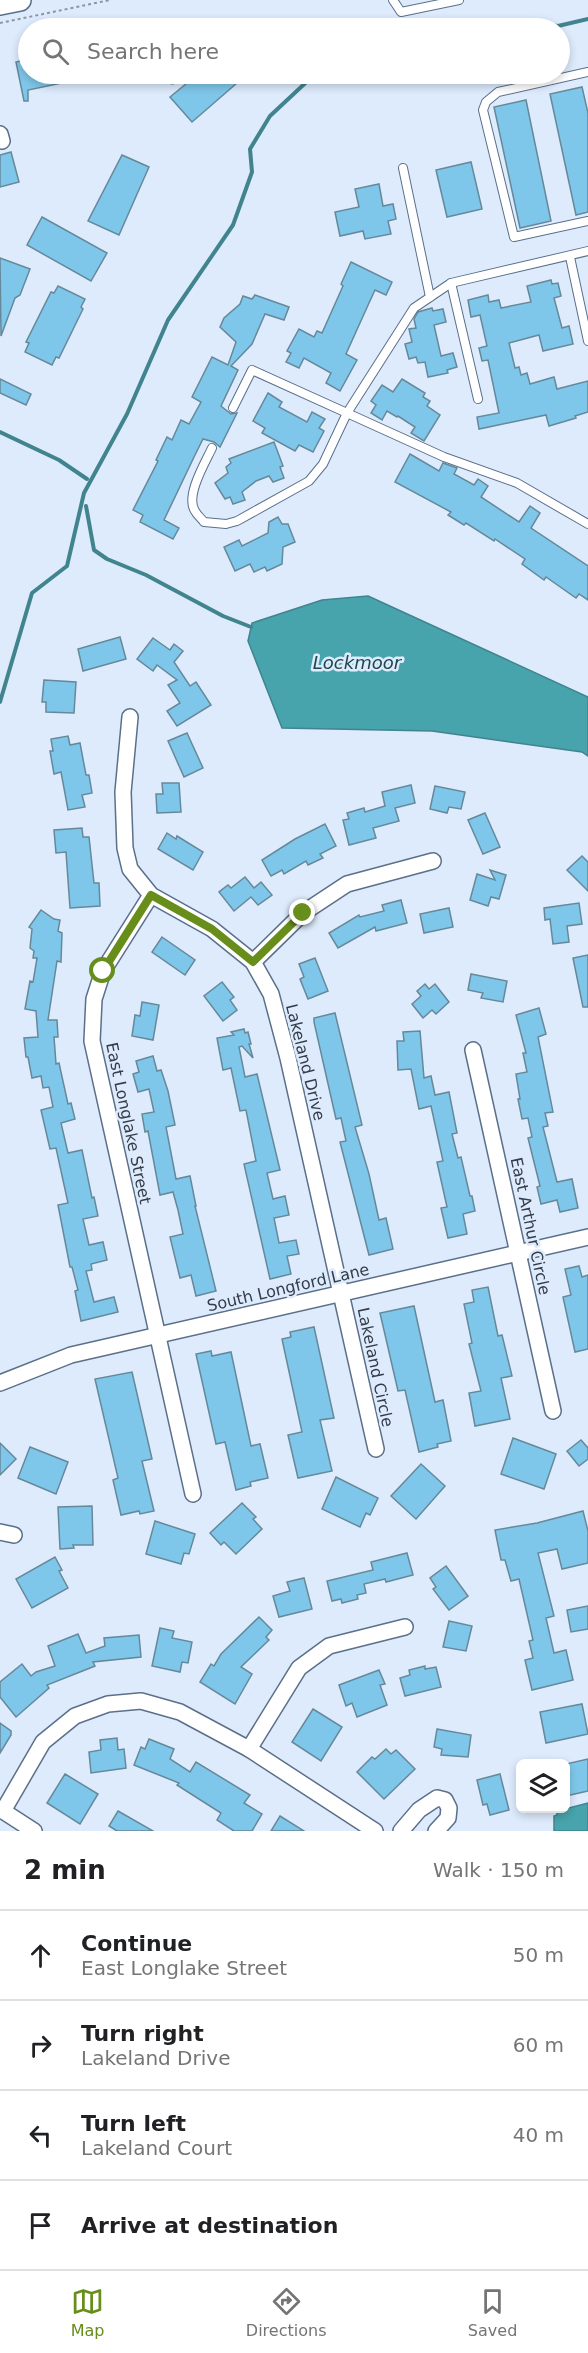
<!DOCTYPE html>
<html lang="en">
<head>
<meta charset="utf-8">
<style>
  body { margin:0; font-family:"DejaVu Sans",sans-serif; background:#f6f6f6; color:#202124 }
  .controls { position:absolute; right:18px; bottom:18px; display:grid; overflow:hidden; border-radius:9px; box-shadow:0 3px 9px #0003 }
  .controls button { width:54px; height:54px; display:grid; place-items:center; padding:0; border:0; border-bottom:2px solid #e0e0e0; background:#fff; color:#202124; font:30px sans-serif }
  .stop { position:absolute; width:18px; height:18px; margin:-14px; border:4px solid #678e1b; border-radius:50%; background:#fff }
  .stop.end { background:#678e1b; border-color:#fff; box-shadow:0 2px 6px #0008 }
  .list { margin:0; padding:0; list-style:none }
  h2 { display:flex; justify-content:space-between; align-items:center; height:78px; margin:0; padding:0 24px; font-size:26px }
  h2 small { font-size:20px; font-weight:400; color:#757577 }
  .list li { display:grid; grid-template-columns:39px 1fr auto; gap:18px; align-items:center; box-sizing:border-box; height:90px; padding:0 24px; border-top:2px solid #e0e0e0 }
  .list b { display:block; font-size:22px; white-space:nowrap }
  .list p { margin:0; font-size:20px; white-space:nowrap; color:#757577 }
  .list em { font-size:20px; font-style:normal; color:#757577 }
  .icon { flex:none; width:33px; height:33px; fill:none; stroke:currentColor; stroke-width:2; stroke-linecap:round; stroke-linejoin:round }
  .map { position:relative; flex:none; width:588px; height:1831px; overflow:hidden }
  .search { position:absolute; background:#fff; box-shadow:0 3px 9px #0003; left:18px; right:18px; top:18px; height:66px; display:flex; align-items:center; gap:15px; box-sizing:border-box; padding:0 21px; border-radius:33px; color:#757577; font-size:22px }
  .sheet { height:438px; background:#fff }
  nav { display:flex; justify-content:space-around; align-items:center; box-sizing:border-box; height:84px; border-top:2px solid #e0e0e0; background:#fff; font-size:16px; color:#757577 }
  nav a { display:grid; justify-items:center; gap:3px }
  nav .on { color:#678e1b }
  .map>svg:first-child { display:block }
  .water { fill:#47a3ac; stroke:#41848e; stroke-width:1.5 }
  .lines { fill:none; stroke-linecap:round; stroke-linejoin:round }
  .stream { stroke:#41848e; stroke-width:4 }
  .building { fill:#7fc7ea; stroke:#65899a; stroke-width:1.5 }
  .lane-casing { stroke:#5b6f89; stroke-width:10 }
  .street-casing { stroke:#5b6f89; stroke-width:18 }
  .secondary-casing { stroke:#5b6f89; stroke-width:24 }
  .path { stroke:#8a96a5; stroke-width:2; stroke-dasharray:3 3; stroke-linecap:butt }
  .lane { stroke:#fff; stroke-width:8 }
  .street { stroke:#fff; stroke-width:15 }
  .secondary { stroke:#fff; stroke-width:21 }
  .route { stroke:#678e1b; stroke-width:8 }
  .labels { text-anchor:middle; stroke-width:5; stroke-linejoin:round; paint-order:stroke }
  .street-label { font-size:16px; fill:#333c48; stroke:#ddebfd }
  .water-label { font-size:18px; font-style:italic; fill:#1d474b; stroke:#ddebfd }
</style>
</head>
<body>
<div class="map">
<svg width="588" height="1831" viewBox="0 0 588 1831">
  <rect width="100%" height="100%" fill="#ddebfd"/>
  <g class="water">
    <polygon points="368,596 588,697 588,756 582,752 432,731 282,728 248,641 252,623 322,600"/>
    <polygon points="588,1803 588,1831 554,1831 554,1816 557,1815 557,1811"/>
  </g>
  <g class="lines">
    <g class="stream">
      <polyline points="522,28 542,24 558,26 588,19"/>
      <polyline points="0,432 59,460 87,479"/>
      <polyline points="86,506 94,550 107,559 146,575 223,616 251,627"/>
      <polyline points="0,702 32,593 67,566 84,493 127,414 168,320 233,225 252,172 250,149 270,116 315,74"/>
    </g>
  </g>
  <g class="building">
    <polygon points="28,59 28,74 85,74 86,78 28,90 28,101 24,101 16,62"/>
    <polygon points="144,74 175,74 173,84 143,79"/>
    <polygon points="198,74 229,74 237,83 192,122 170,97"/>
    <polygon points="582,87 588,113 588,212 576,215 550,94"/>
    <polygon points="526,100 551,221 520,228 494,107"/>
    <polygon points="11,152 19,182 0,187 0,155"/>
    <polygon points="122,155 149,167 119,235 88,221"/>
    <polygon points="471,162 482,209 447,217 436,170"/>
    <polygon points="379,184 383,206 393,204 396,219 388,221 391,234 365,239 363,231 340,236 335,212 359,207 355,189"/>
    <polygon points="42,217 107,253 91,281 27,245"/>
    <polygon points="0,258 30,269 20,295 15,298 1,336"/>
    <polygon points="351,262 392,282 386,295 375,290 369,303 346,354 357,360 340,391 326,383 331,373 304,358 299,368 286,362 291,353 287,351 299,329 314,337 317,331 322,333 343,286 341,284"/>
    <polygon points="551,280 552,284 558,283 561,296 554,298 562,328 569,326 573,344 543,351 539,335 509,343 515,368 519,367 521,375 527,373 530,384 554,377 557,389 588,381 588,412 575,416 576,418 549,426 546,415 479,429 477,417 499,413 488,360 482,361 479,348 487,346 480,315 471,317 468,300 488,295 489,302 499,300 501,308 531,302 527,286"/>
    <polygon points="58,286 85,299 81,307 83,309 59,358 56,357 52,365 25,352 29,343 26,342 51,292 54,293"/>
    <polygon points="255,295 289,307 284,320 265,314 252,344 231,366 238,370 221,406 231,414 237,413 220,447 214,442 203,439 195,455 164,520 179,528 173,539 140,522 143,515 133,510 158,461 156,460 167,437 172,440 181,420 189,424 201,402 192,397 212,357 228,365 236,342 220,327 224,318 240,304 243,296 252,299"/>
    <polygon points="432,308 433,311 443,309 446,322 434,325 441,356 453,353 457,367 447,370 448,373 428,377 425,362 418,363 416,357 409,359 405,344 412,342 409,329 416,328 414,319 418,312"/>
    <polygon points="0,379 31,394 26,405 0,393"/>
    <polygon points="402,379 425,393 423,397 430,401 427,406 440,415 424,441 411,433 415,427 398,416 397,417 387,411 382,420 371,413 376,405 371,401 382,385 393,392"/>
    <polygon points="268,393 282,402 279,407 307,422 312,412 325,419 319,428 324,431 313,452 299,445 295,451 262,433 265,428 253,421"/>
    <polygon points="274,442 283,466 280,467 284,478 273,482 269,476 256,481 242,492 245,500 233,504 230,497 225,499 215,483 228,473 226,467 231,463 229,459"/>
    <polygon points="410,454 439,471 443,463 457,468 454,474 474,485 478,479 488,486 481,497 519,522 530,506 540,513 531,528 588,566 588,600 579,594 576,598 546,577 544,580 522,564 525,559 495,539 494,541 466,523 464,525 448,515 451,512 395,482"/>
    <polygon points="278,517 282,524 288,524 295,542 283,547 282,564 267,571 265,567 254,572 250,564 235,571 224,547 239,540 242,546 268,533 269,522"/>
    <polygon points="120,637 126,659 83,671 78,649"/>
    <polygon points="153,638 170,650 174,644 183,651 174,662 190,686 196,682 211,705 177,726 167,711 180,703 168,685 177,680 157,665 153,671 137,659"/>
    <polygon points="44,680 76,682 74,713 46,712 46,702 42,702"/>
    <polygon points="187,733 203,768 184,777 168,741"/>
    <polygon points="68,736 70,745 80,743 86,775 89,775 92,793 82,795 85,807 68,810 61,772 54,774 50,751 53,751 51,739"/>
    <polygon points="162,783 179,783 181,812 157,813 156,794 163,794"/>
    <polygon points="411,785 415,803 395,808 399,821 373,828 376,838 349,845 343,820 349,819 347,813 364,808 365,812 385,806 382,792"/>
    <polygon points="435,786 465,792 461,809 449,807 447,813 430,809"/>
    <polygon points="485,813 500,847 483,854 468,820"/>
    <polygon points="325,824 336,846 320,854 323,858 308,865 306,861 284,874 282,870 271,876 262,860 295,839"/>
    <polygon points="82,828 83,837 89,837 94,883 99,883 100,906 70,908 66,852 56,853 54,830"/>
    <polygon points="167,833 176,839 177,836 203,852 193,870 158,849"/>
    <polygon points="582,856 588,862 588,891 567,870"/>
    <polygon points="490,870 506,875 499,899 491,897 488,906 470,900 477,874 495,880"/>
    <polygon points="245,877 254,888 261,882 272,895 258,905 251,897 234,911 219,892 228,885 231,888"/>
    <polygon points="401,900 407,923 376,931 375,927 338,948 329,933 359,915 360,917 384,911 382,905"/>
    <polygon points="579,903 582,924 567,926 569,942 553,944 550,919 545,920 544,908"/>
    <polygon points="449,908 453,927 424,933 420,914"/>
    <polygon points="41,910 54,919 60,920 58,931 62,933 61,962 57,961 48,1020 57,1020 58,1037 54,1037 56,1064 59,1063 68,1104 71,1103 75,1119 61,1123 68,1153 82,1150 92,1198 94,1197 98,1216 83,1219 89,1245 103,1242 107,1260 91,1264 92,1270 86,1271 94,1302 114,1297 118,1312 81,1321 75,1291 78,1290 72,1267 70,1267 58,1205 68,1203 56,1148 50,1149 41,1110 53,1107 49,1087 43,1088 41,1076 32,1078 28,1057 26,1057 24,1038 38,1037 36,1011 25,1009 30,981 33,982 37,958 33,958 34,951 30,948 32,929 29,927"/>
    <polygon points="162,937 195,960 185,975 152,952"/>
    <polygon points="588,955 588,1007 583,1007 573,958"/>
    <polygon points="315,958 328,991 308,999 300,979 304,977 299,964"/>
    <polygon points="471,974 507,981 503,1002 481,998 483,993 468,990"/>
    <polygon points="222,982 234,997 230,1000 237,1010 223,1021 204,996"/>
    <polygon points="425,984 429,989 435,984 449,1002 436,1014 432,1010 423,1018 412,1004 421,996 417,991"/>
    <polygon points="142,1002 159,1005 153,1040 132,1036 135,1015 140,1016"/>
    <polygon points="539,1008 546,1034 538,1037 553,1112 545,1113 548,1126 543,1127 557,1182 572,1179 578,1208 560,1212 557,1200 541,1204 537,1187 540,1186 528,1138 532,1137 528,1118 522,1119 518,1099 520,1099 516,1074 527,1072 523,1053 526,1053 516,1015"/>
    <polygon points="335,1013 362,1125 355,1127 369,1174 379,1220 386,1218 393,1249 369,1255 340,1142 346,1141 341,1118 336,1119 314,1022 314,1018"/>
    <polygon points="244,1029 245,1033 248,1032 251,1044 249,1044 253,1058 242,1046 239,1047 245,1077 257,1074 280,1170 267,1173 273,1199 285,1196 289,1215 274,1218 279,1243 296,1240 299,1254 287,1256 291,1274 270,1279 244,1164 256,1161 246,1110 240,1111 231,1068 223,1070 217,1038 234,1035 231,1032"/>
    <polygon points="420,1031 424,1078 431,1076 435,1095 449,1092 457,1133 452,1134 458,1158 461,1157 470,1196 472,1196 475,1211 463,1214 467,1234 448,1238 441,1208 447,1207 437,1162 443,1161 431,1106 419,1109 411,1069 398,1070 397,1041 404,1041 403,1032"/>
    <polygon points="153,1056 157,1071 161,1070 168,1091 175,1125 166,1127 176,1179 190,1176 196,1206 195,1206 216,1291 196,1296 191,1275 180,1278 170,1237 183,1234 178,1210 173,1192 160,1195 148,1131 145,1132 142,1114 154,1112 149,1089 138,1092 133,1074 139,1072 136,1061"/>
    <polygon points="579,1266 582,1277 588,1275 588,1349 575,1352 563,1297 571,1295 565,1269"/>
    <polygon points="488,1287 498,1336 502,1335 512,1376 501,1378 510,1419 475,1426 469,1393 481,1391 469,1344 472,1343 464,1304 474,1302 472,1290"/>
    <polygon points="414,1306 435,1402 443,1400 451,1441 437,1444 438,1447 419,1452 405,1390 398,1391 380,1313"/>
    <polygon points="314,1327 334,1418 320,1420 332,1471 298,1478 288,1435 302,1432 282,1339 291,1337 290,1332"/>
    <polygon points="211,1351 212,1356 231,1352 251,1446 260,1444 268,1478 250,1482 251,1486 236,1490 225,1442 216,1444 196,1354"/>
    <polygon points="132,1372 152,1459 142,1461 154,1511 140,1514 139,1511 121,1515 113,1480 118,1478 95,1379"/>
    <polygon points="513,1438 556,1454 544,1489 501,1474"/>
    <polygon points="581,1440 588,1448 588,1459 579,1466 567,1451"/>
    <polygon points="0,1443 16,1459 0,1475"/>
    <polygon points="30,1447 68,1462 56,1494 18,1478"/>
    <polygon points="421,1464 445,1486 416,1519 391,1496"/>
    <polygon points="336,1477 378,1498 370,1515 366,1513 360,1527 322,1509"/>
    <polygon points="242,1503 256,1517 253,1519 262,1529 236,1554 224,1542 221,1545 210,1533"/>
    <polygon points="92,1506 93,1545 73,1545 74,1548 60,1549 58,1507"/>
    <polygon points="583,1511 588,1531 588,1563 562,1569 557,1549 538,1553 554,1616 546,1618 554,1653 566,1650 573,1680 532,1690 525,1660 533,1658 529,1641 533,1640 519,1579 511,1581 505,1560 501,1560 495,1530 537,1523"/>
    <polygon points="155,1521 195,1534 189,1554 184,1553 181,1564 146,1554"/>
    <polygon points="407,1553 413,1575 386,1582 385,1579 364,1584 366,1593 357,1595 358,1599 342,1603 341,1599 332,1601 327,1581 373,1570 371,1562"/>
    <polygon points="55,1557 62,1570 59,1571 68,1588 32,1608 16,1579"/>
    <polygon points="446,1566 468,1596 449,1610 433,1589 436,1587 430,1578"/>
    <polygon points="304,1578 312,1609 279,1617 273,1596 290,1591 287,1582"/>
    <polygon points="588,1606 588,1629 571,1632 567,1610"/>
    <polygon points="259,1617 272,1630 266,1637 269,1640 241,1667 252,1674 235,1704 200,1682 211,1664 214,1666 221,1654"/>
    <polygon points="449,1621 472,1626 466,1651 443,1647"/>
    <polygon points="160,1628 174,1631 172,1638 192,1642 188,1663 182,1662 180,1672 152,1666"/>
    <polygon points="78,1634 86,1653 105,1646 104,1638 139,1635 141,1657 93,1662 95,1666 47,1685 49,1688 16,1717 0,1697 0,1682 22,1664 31,1676 36,1672 55,1666 48,1646"/>
    <polygon points="425,1666 425,1669 436,1667 441,1687 405,1696 400,1678 410,1675 409,1670"/>
    <polygon points="379,1670 385,1684 380,1685 387,1705 357,1717 352,1703 346,1706 339,1685"/>
    <polygon points="582,1704 588,1734 546,1743 540,1712"/>
    <polygon points="313,1709 342,1727 321,1761 292,1742"/>
    <polygon points="0,1723 11,1731 11,1735 0,1753"/>
    <polygon points="437,1729 471,1735 468,1757 441,1755 442,1749 434,1747"/>
    <polygon points="117,1738 118,1750 124,1749 126,1768 91,1773 89,1752 101,1750 100,1740"/>
    <polygon points="149,1739 174,1749 170,1759 190,1772 196,1762 250,1795 244,1803 262,1814 252,1831 234,1831 217,1820 221,1813 177,1785 179,1783 134,1765 141,1747 145,1749"/>
    <polygon points="386,1749 391,1754 396,1750 415,1769 384,1799 357,1772 372,1757 375,1759"/>
    <polygon points="588,1759 588,1791 566,1796 566,1764"/>
    <polygon points="65,1774 98,1794 80,1824 47,1803"/>
    <polygon points="500,1774 509,1810 490,1815 487,1804 483,1805 477,1780"/>
    <polygon points="118,1811 153,1831 117,1831 109,1826"/>
    <polygon points="280,1816 304,1831 271,1831"/>
  </g>
  <g class="lines">
    <g class="lane-casing">
      <g id="lane">
        <polyline points="393,0 401,12 459,0"/>
        <polyline points="588,72 498,92 486,102 483,110 514,237 588,221"/>
        <polyline points="403,168 430,297"/>
        <polyline points="588,251 451,283 414,308 347,413 444,457 517,483 588,524"/>
        <polyline points="570,257 588,341"/>
        <polyline points="451,283 478,399"/>
        <path d="M212 448C205 463 185 496 195 511 197 515 201 518 204 522L226 524 237 521 309 481 323 464 347 413 252 370 233 408"/>
      </g>
    </g>
    <g class="street-casing">
      <g id="street">
        <polyline points="0,134 2,141"/>
        <polyline points="130,717 123,792 125,848 130,869 151,895 212,929 253,962 271,994 288,1058 376,1449"/>
        <polyline points="151,895 103,971 94,999 92,1041 193,1494"/>
        <polyline points="253,962 303,913 347,884 433,861"/>
        <polyline points="473,1050 553,1411"/>
        <polyline points="0,1383 71,1355 588,1237"/>
        <polyline points="0,1532 14,1535"/>
        <polyline points="249,1749 299,1668 329,1646 405,1627"/>
        <polyline points="0,1809 34,1831"/>
        <polyline points="3,1811 43,1742 75,1716 108,1704 141,1701 180,1712 249,1749 375,1831"/>
        <polyline points="401,1831 419,1810 437,1798 445,1800 449,1808 448,1818 436,1831"/>
      </g>
    </g>
    <g class="secondary-casing">
      <polyline id="secondary" points="0,4 20,0"/>
    </g>
    <polyline class="path" points="0,23 110,0"/>
    <use href="#lane" class="lane"/>
    <use href="#street" class="street"/>
    <use href="#secondary" class="secondary"/>
  </g>
  <g class="lines">
    <polyline class="route" points="103,971 151,895 212,929 253,962 303,913"/>
  </g>
  <g class="labels">
    <g class="street-label">
      <text transform="translate(306 1062) rotate(76)" y="6">Lakeland Drive</text>
      <text transform="translate(129 1123) rotate(78)" y="6">East Longlake Street</text>
      <text transform="translate(531 1226) rotate(78)" y="6">East Arthur Circle</text>
      <text transform="translate(288 1287) rotate(-13)" y="6">South Longford Lane</text>
      <text transform="translate(376 1367) rotate(78)" y="6">Lakeland Circle</text>
    </g>
    <g class="water-label">
      <text x="357" y="669">Lockmoor</text>
    </g>
  </g>
</svg>
<div class="controls">
<button><svg class="icon" aria-label="layers" viewBox="0 0 24 24"><path d="M12 4l9 5-9 5-9-5zM3 14l9 5 9-5"/></svg></button>
</div>
<div class="stop" style="left:103px;top:971px"></div>
<div class="stop end" style="left:303px;top:913px"></div>
<div class="search"><svg class="icon" aria-label="search" viewBox="0 0 24 24"><circle cx="10" cy="10" r="6"/><path d="M15 15l6 6"/></svg>Search here</div>
</div>
<section class="sheet">
<h2>2 min<small>Walk · 150 m</small></h2>
<ul class="list">
<li><svg class="icon" aria-label="ahead" viewBox="0 0 24 24"><path d="M12 20V5M6 11l6-6 6 6"/></svg><div><b>Continue</b><p>East Longlake Street</p></div><em>50 m</em></li>
<li><svg class="icon" aria-label="right" viewBox="0 0 24 24"><path d="M7 20v-9h11M14 6l5 5-5 5"/></svg><div><b>Turn right</b><p>Lakeland Drive</p></div><em>60 m</em></li>
<li><svg class="icon" aria-label="left" viewBox="0 0 24 24"><path d="M17 20v-9H6M10 6l-5 5 5 5"/></svg><div><b>Turn left</b><p>Lakeland Court</p></div><em>40 m</em></li>
<li><svg class="icon" aria-label="arrive" viewBox="0 0 24 24"><path d="M6 21V4h12l-3 4 3 4H6"/></svg><div><b>Arrive at destination</b></div></li>
</ul>
</section>
<nav>
<a class="on"><svg class="icon" aria-label="map" viewBox="0 0 24 24"><path d="M3 6l6-2 6 2 6-2v14l-6 2-6-2-6 2zM9 4v14M15 6v14"/></svg>Map</a>
<a><svg class="icon" aria-label="directions" viewBox="0 0 24 24"><path d="M12 3l9 9-9 9-9-9zM9 14v-3h6M13 9l2 2-2 2"/></svg>Directions</a>
<a><svg class="icon" aria-label="saved" viewBox="0 0 24 24"><path d="M7 4h10v16l-5-4-5 4z"/></svg>Saved</a>
</nav>
</body>
</html>
